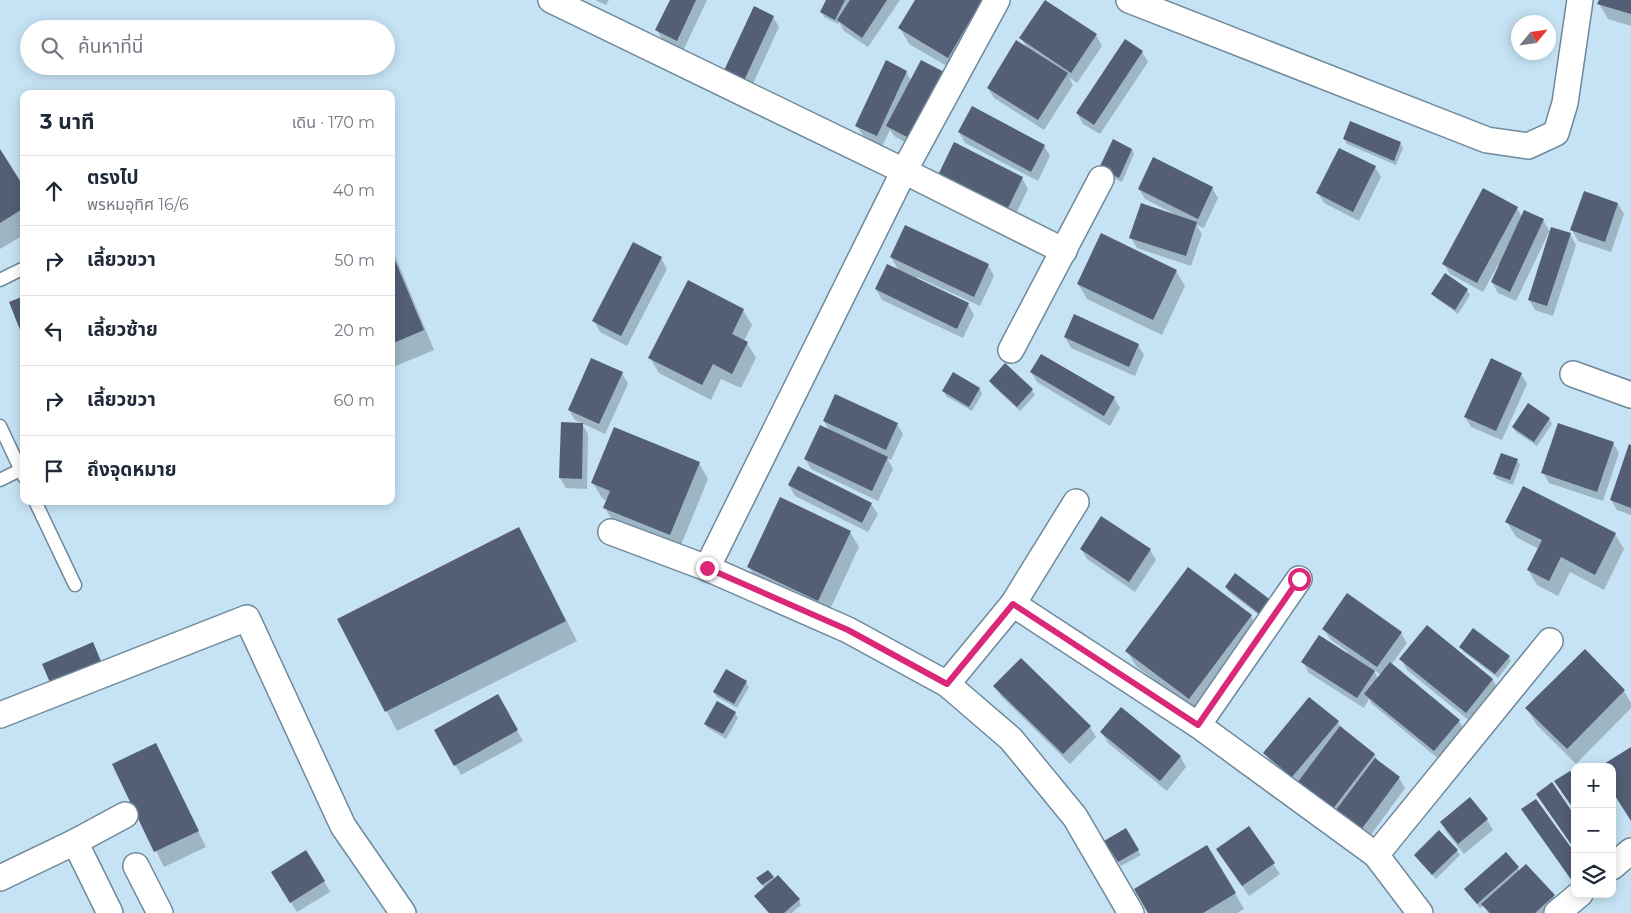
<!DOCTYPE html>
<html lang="th">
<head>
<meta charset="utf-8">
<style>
  body { margin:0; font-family:Montserrat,"Noto Sans Thai",sans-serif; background:#f2f2f3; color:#1f2937 }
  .controls { position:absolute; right:15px; bottom:15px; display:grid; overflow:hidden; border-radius:10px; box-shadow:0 2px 12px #0003 }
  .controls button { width:45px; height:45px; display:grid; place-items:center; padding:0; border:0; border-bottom:1px solid #e0e1e3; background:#fff; color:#1f2937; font:25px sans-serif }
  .compass { position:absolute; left:1511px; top:15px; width:45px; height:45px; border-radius:50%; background:#fff; box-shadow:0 2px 12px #0003; rotate:61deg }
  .stop { position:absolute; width:15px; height:15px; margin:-11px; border:4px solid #db2777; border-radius:50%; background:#fff }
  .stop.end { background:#db2777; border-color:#fff; box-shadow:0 1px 5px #0008 }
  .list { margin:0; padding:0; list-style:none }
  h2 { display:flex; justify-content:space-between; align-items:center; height:65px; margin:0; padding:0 20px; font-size:21px }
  h2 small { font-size:16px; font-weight:400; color:#747a83 }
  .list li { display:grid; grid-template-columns:32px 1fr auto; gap:15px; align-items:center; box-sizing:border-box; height:70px; padding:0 20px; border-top:1px solid #e0e1e3 }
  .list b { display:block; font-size:19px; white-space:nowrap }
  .list p { margin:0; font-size:16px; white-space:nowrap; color:#747a83 }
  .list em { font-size:16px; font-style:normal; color:#747a83 }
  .icon { flex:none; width:28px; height:28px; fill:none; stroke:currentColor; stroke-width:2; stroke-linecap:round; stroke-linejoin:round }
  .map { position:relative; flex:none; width:1631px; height:913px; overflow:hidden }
  .search { position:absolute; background:#fff; box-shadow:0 2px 12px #0003; left:20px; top:20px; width:375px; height:55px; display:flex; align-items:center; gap:12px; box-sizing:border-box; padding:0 18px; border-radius:28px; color:#747a83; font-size:19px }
  .panel { position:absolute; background:#fff; box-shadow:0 2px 12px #0003; left:20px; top:90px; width:375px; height:415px; border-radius:10px }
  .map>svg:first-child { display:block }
  .shadow { fill:#0003; fill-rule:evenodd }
  .building { fill:#545e75 }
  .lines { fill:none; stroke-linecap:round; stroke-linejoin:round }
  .lane-casing { stroke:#6f899a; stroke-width:15 }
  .street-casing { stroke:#6f899a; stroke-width:28 }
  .lane { stroke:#fff; stroke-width:12 }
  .street { stroke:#fff; stroke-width:25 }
  .route { stroke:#db2777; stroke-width:6 }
</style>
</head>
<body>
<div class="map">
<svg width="1631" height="913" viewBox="0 0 1631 913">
  <rect width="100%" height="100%" fill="#c6e3f5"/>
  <g class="shadow">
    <polygon points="595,0 609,0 606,5"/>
    <polygon points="671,0 707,0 683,51 663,41 657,30"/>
    <polygon points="828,0 900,0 868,47 844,31 839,22 838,24 824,17 822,12"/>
    <polygon points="917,0 998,0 957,72 909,44 900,28"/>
    <polygon points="1600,0 1631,0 1631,26 1608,19 1599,4"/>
    <polygon points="773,17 779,27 747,97 728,88"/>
    <polygon points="1096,35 1102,46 1077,83 1069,77 1073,85 1044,130 994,98 988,88 1027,48 1021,38"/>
    <polygon points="1142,52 1148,62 1100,134 1083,124 1077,113"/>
    <polygon points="906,71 911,81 915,148 894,136 890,130 882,146 863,136 857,126"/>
    <polygon points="959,132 1044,146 1050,156 1038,181 965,143"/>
    <polygon points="1344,139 1400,143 1403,148 1396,165 1347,144"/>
    <polygon points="955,144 1022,178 1028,189 1014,218 946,184 940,173"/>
    <polygon points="1132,149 1134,154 1122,182 1103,173"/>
    <polygon points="0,151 24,190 24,235 0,249"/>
    <polygon points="1375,167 1381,177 1359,221 1324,203 1318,193"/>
    <polygon points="1212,188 1218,198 1204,228 1196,225 1202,234 1191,266 1137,248 1131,238 1178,216 1145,199 1139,189"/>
    <polygon points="1618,204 1624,214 1611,252 1578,241 1572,230"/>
    <polygon points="1517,208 1522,217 1543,220 1550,232 1549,232 1516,301 1498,293 1492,282 1500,266 1498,265 1483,292 1450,274 1444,264"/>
    <polygon points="1570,234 1576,245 1553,316 1535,310 1529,300"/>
    <polygon points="391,246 434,350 391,368"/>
    <polygon points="891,257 988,265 994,276 980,306 917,277 916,279 968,304 974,315 963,338 882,300 876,289 899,271"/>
    <polygon points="661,258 667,269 627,346 600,332 594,321"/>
    <polygon points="1176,271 1185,286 1162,335 1087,299 1078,284"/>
    <polygon points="1445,275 1467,290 1470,295 1458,314 1436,298 1433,294"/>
    <polygon points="743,310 752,325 744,341 747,343 756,358 741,388 721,379 711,400 659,373 650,358"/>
    <polygon points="1065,337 1138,345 1144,355 1135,376 1071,348"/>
    <polygon points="1005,365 1032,390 1035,395 1020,411 993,386 990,381"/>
    <polygon points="1031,372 1114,398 1120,408 1110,426 1037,382"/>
    <polygon points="622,373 628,384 605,434 575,420 569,410"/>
    <polygon points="954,374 980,389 982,394 972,411 946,396 944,391"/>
    <polygon points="1521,374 1527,384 1502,440 1471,427 1465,417"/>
    <polygon points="1549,419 1552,424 1537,446 1516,432 1513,427"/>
    <polygon points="824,421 897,424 903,434 891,460 887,458 893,469 878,501 811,469 805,459 829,430"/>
    <polygon points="582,424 588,434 587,489 566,488 560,478"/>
    <polygon points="1613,443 1619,453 1603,501 1549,483 1543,472"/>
    <polygon points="1631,446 1631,515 1617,510 1611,500"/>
    <polygon points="1517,460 1520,465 1513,485 1497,479 1494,474"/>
    <polygon points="699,463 708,479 679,550 614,523 605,508 607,501 602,498 593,483"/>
    <polygon points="789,485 871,504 878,514 868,532 795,496"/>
    <polygon points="1507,522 1615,534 1624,549 1604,590 1570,572 1558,596 1537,585 1528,570 1539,549 1516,537"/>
    <polygon points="519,528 577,641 397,731 339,620"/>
    <polygon points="850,532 859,547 827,616 758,583 749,567"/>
    <polygon points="1081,549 1150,550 1156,560 1135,592 1087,559"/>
    <polygon points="1235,574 1264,619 1229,592 1226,587"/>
    <polygon points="1251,616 1260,631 1198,713 1136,666 1127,651"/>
    <polygon points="1427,627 1493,680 1499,691 1472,723 1407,670 1401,659"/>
    <path d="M1324 629 1401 633 1407 643 1391 665 1459 721 1465 731 1441 761 1372 704 1369 699 1364 708 1309 673 1303 662 1347 654 1348 652 1330 639ZM1374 670 1381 675 1378 679Z"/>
    <polygon points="1461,647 1509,657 1511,661 1498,678 1464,652"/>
    <polygon points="746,682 749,687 737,708 717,697 714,692"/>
    <polygon points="995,686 1090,727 1096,737 1070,764 1001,696"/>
    <polygon points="1624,691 1631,703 1631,708 1576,764 1536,724 1527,708"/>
    <polygon points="497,696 523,741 461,775 436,730"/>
    <polygon points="735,713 738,718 726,739 708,728 705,724"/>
    <polygon points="1338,722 1342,729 1374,754 1378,762 1399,778 1405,788 1365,843 1271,764 1265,753"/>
    <polygon points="1102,733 1180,756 1186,767 1167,791 1108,743"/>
    <polygon points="156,745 206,847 164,867 114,765"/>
    <polygon points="1487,820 1493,830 1464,854 1447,833 1441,822"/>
    <polygon points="1249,828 1280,874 1249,896 1224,860"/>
    <polygon points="1126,830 1141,855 1121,866 1106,841"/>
    <polygon points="1612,839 1620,852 1612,863"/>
    <polygon points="1207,846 1244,909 1237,913 1149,913"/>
    <polygon points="1457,851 1460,855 1436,879 1415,855"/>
    <polygon points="1518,868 1520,871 1554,896 1560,906 1552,913 1488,913 1484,905 1480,908 1465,890"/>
    <polygon points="768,871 775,880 799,900 801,905 792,913 769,913 759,901 765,889 761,883"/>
    <polygon points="324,881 330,892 297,912 279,883"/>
  </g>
  <g class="building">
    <polygon points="670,0 696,0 677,41 655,30"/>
    <polygon points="826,0 845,0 835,20 820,12"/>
    <polygon points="850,0 887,0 862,38 837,20"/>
    <polygon points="915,0 982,0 948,58 898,28"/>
    <polygon points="1045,0 1097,34 1071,73 1019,38"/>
    <polygon points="1599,0 1631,0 1631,14 1597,4"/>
    <polygon points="754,6 774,16 741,87 721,77"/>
    <polygon points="1125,39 1143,51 1094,125 1076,113"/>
    <polygon points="1016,40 1068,73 1038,120 987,88"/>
    <polygon points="886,60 907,71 877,136 855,126"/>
    <polygon points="921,60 944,72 909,138 886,126"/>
    <polygon points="972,106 1045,145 1031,172 958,132"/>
    <polygon points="1350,121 1401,142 1394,161 1343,139"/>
    <polygon points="1113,139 1132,149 1119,178 1099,168"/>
    <polygon points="954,142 1023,177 1008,208 939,173"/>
    <polygon points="1339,148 1376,166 1353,212 1316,193"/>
    <polygon points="0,149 24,187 24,208 0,223"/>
    <polygon points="1153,157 1213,187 1198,219 1138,189"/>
    <polygon points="1483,188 1518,207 1477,283 1442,264"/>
    <polygon points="1584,191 1618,203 1605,242 1570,230"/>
    <polygon points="1141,203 1197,222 1186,256 1129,238"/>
    <polygon points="1524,210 1544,219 1510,292 1491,282"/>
    <polygon points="905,225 989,264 974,297 890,257"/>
    <polygon points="1551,227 1571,233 1547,306 1528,300"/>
    <polygon points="1101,233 1177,270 1153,320 1077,284"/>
    <polygon points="633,242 662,257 621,336 592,321"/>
    <polygon points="391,251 424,330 391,344"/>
    <polygon points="887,264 969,303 957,329 875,289"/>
    <polygon points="1445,273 1468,289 1455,310 1431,294"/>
    <polygon points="688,280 744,309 732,334 748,342 732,374 713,364 702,385 648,358"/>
    <polygon points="24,296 24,340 9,302"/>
    <polygon points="1074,314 1139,344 1129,367 1064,337"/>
    <polygon points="1041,354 1115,397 1104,416 1030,372"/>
    <polygon points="591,358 623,372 599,424 568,410"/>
    <polygon points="1491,358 1522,373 1496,431 1464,417"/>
    <polygon points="1005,363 1033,389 1017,407 989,381"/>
    <polygon points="953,372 980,388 969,407 942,391"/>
    <polygon points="835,394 898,423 886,450 823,421"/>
    <polygon points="1528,403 1550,418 1534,442 1512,427"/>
    <polygon points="561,422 583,423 582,479 559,478"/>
    <polygon points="1558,423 1614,442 1597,492 1541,473"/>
    <polygon points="820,425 888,457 872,491 804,459"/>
    <polygon points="614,427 700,462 670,535 603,508 610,491 591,483"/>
    <polygon points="1629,444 1631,445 1631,508 1610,500"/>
    <polygon points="1501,453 1518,459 1510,480 1493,474"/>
    <polygon points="798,466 872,503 862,523 788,485"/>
    <polygon points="1523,486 1616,533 1595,575 1561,557 1549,581 1527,570 1542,540 1505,522"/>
    <polygon points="780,497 851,531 818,601 747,567"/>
    <polygon points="1101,516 1151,549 1129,582 1080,549"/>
    <polygon points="519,527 566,621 385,712 337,619"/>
    <polygon points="1188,567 1252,615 1189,699 1125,651"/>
    <polygon points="1235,573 1272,601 1261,615 1225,587"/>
    <polygon points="1347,593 1402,632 1377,667 1322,629"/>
    <polygon points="1427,625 1493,679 1466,713 1399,659"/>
    <polygon points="1473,628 1510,656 1495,674 1459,647"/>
    <polygon points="1319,635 1375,671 1357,698 1301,662"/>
    <polygon points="93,642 103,666 52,687 42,664"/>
    <polygon points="1585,649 1625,690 1567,749 1525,708"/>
    <polygon points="1021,658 1091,726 1063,754 993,686"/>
    <polygon points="1390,662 1460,720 1434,751 1364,694"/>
    <polygon points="726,669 747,681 734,704 713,692"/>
    <polygon points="498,694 518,730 454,766 434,730"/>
    <polygon points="1309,697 1339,721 1292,777 1263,753"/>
    <polygon points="717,701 736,712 723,734 704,724"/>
    <polygon points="1121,707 1181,756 1160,781 1100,732"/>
    <polygon points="1340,726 1375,754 1329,814 1294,787"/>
    <polygon points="156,743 199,831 154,852 112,764"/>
    <polygon points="1631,747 1631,821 1612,791 1612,767 1599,767"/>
    <polygon points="1375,758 1400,777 1358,834 1333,814"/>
    <polygon points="1570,771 1575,778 1575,811 1554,781"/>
    <polygon points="1552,782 1575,816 1575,850 1536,794"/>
    <polygon points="1470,797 1488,819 1458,844 1440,822"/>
    <polygon points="1536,799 1575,853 1575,885 1521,809"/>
    <polygon points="1249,826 1275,863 1242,886 1216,849"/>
    <polygon points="1126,828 1139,850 1118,862 1104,841"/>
    <polygon points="1439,830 1458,850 1432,875 1414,855"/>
    <polygon points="1207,845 1236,893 1203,913 1148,913 1134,889"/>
    <polygon points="306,850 325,881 290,903 271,872"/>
    <polygon points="1506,852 1519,867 1477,904 1464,889"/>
    <polygon points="1526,864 1555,895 1535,913 1490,913 1481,904"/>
    <polygon points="768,870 774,877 762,885 756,878"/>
    <polygon points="778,875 800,899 784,913 769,913 754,896"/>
  </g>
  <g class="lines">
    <g class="lane-casing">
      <g id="lane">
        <polyline points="0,280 24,268"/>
        <polyline points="0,426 24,477"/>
        <polyline points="0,480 24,468"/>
        <polyline points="35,501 75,585"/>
      </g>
    </g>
    <g class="street-casing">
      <g id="street">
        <polyline points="551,0 904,171 1064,251"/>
        <polyline points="1129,0 1487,140 1528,146 1556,133 1565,103 1580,0"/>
        <polyline points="1011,350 1101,179"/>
        <polyline points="1573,374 1631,395"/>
        <polyline points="611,532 707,568 848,630 947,684 1011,739 1075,817 1131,913"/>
        <polyline points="707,568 904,171 997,0"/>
        <polyline points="1013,604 1198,725 1376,855 1420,913"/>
        <polyline points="947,684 1013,604 1076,502"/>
        <polyline points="0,715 247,618 343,826 403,913"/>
        <polyline points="1198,725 1299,579"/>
        <polyline points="75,842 110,913"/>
        <polyline points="1376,855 1550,641"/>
        <polyline points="136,866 160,913"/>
        <polyline points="1612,867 1631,851"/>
        <polyline points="0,878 75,842 125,815"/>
        <polyline points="1557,913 1580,894"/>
      </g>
    </g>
    <use href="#lane" class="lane"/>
    <use href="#street" class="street"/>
  </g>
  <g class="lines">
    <polyline class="route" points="707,568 848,630 947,684 1013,604 1198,725 1299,579"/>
  </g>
</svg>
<div class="controls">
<button>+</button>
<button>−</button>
<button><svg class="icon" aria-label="layers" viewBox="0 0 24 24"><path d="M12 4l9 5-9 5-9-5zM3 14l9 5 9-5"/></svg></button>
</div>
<svg class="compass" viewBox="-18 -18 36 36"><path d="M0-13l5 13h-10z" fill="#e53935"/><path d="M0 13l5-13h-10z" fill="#747a83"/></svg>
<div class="stop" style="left:1299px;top:579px"></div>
<div class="stop end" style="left:707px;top:568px"></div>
<div class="search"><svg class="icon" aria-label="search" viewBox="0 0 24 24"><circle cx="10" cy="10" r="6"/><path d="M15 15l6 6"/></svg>ค้นหาที่นี่</div>
<section class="panel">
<h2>3 นาที<small>เดิน · 170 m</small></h2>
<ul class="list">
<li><svg class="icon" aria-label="ahead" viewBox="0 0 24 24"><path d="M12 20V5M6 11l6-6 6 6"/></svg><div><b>ตรงไป</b><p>พรหมอุทิศ 16/6</p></div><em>40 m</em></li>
<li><svg class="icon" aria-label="right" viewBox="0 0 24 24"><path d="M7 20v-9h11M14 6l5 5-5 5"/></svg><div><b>เลี้ยวขวา</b></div><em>50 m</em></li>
<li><svg class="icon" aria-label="left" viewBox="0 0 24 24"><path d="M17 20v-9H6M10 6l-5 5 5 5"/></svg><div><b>เลี้ยวซ้าย</b></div><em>20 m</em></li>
<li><svg class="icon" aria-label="right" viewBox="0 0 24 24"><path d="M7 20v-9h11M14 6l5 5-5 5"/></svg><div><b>เลี้ยวขวา</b></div><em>60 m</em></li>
<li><svg class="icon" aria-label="arrive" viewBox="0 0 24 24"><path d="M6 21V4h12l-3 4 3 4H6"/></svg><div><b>ถึงจุดหมาย</b></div></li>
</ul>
</section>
</div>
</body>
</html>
